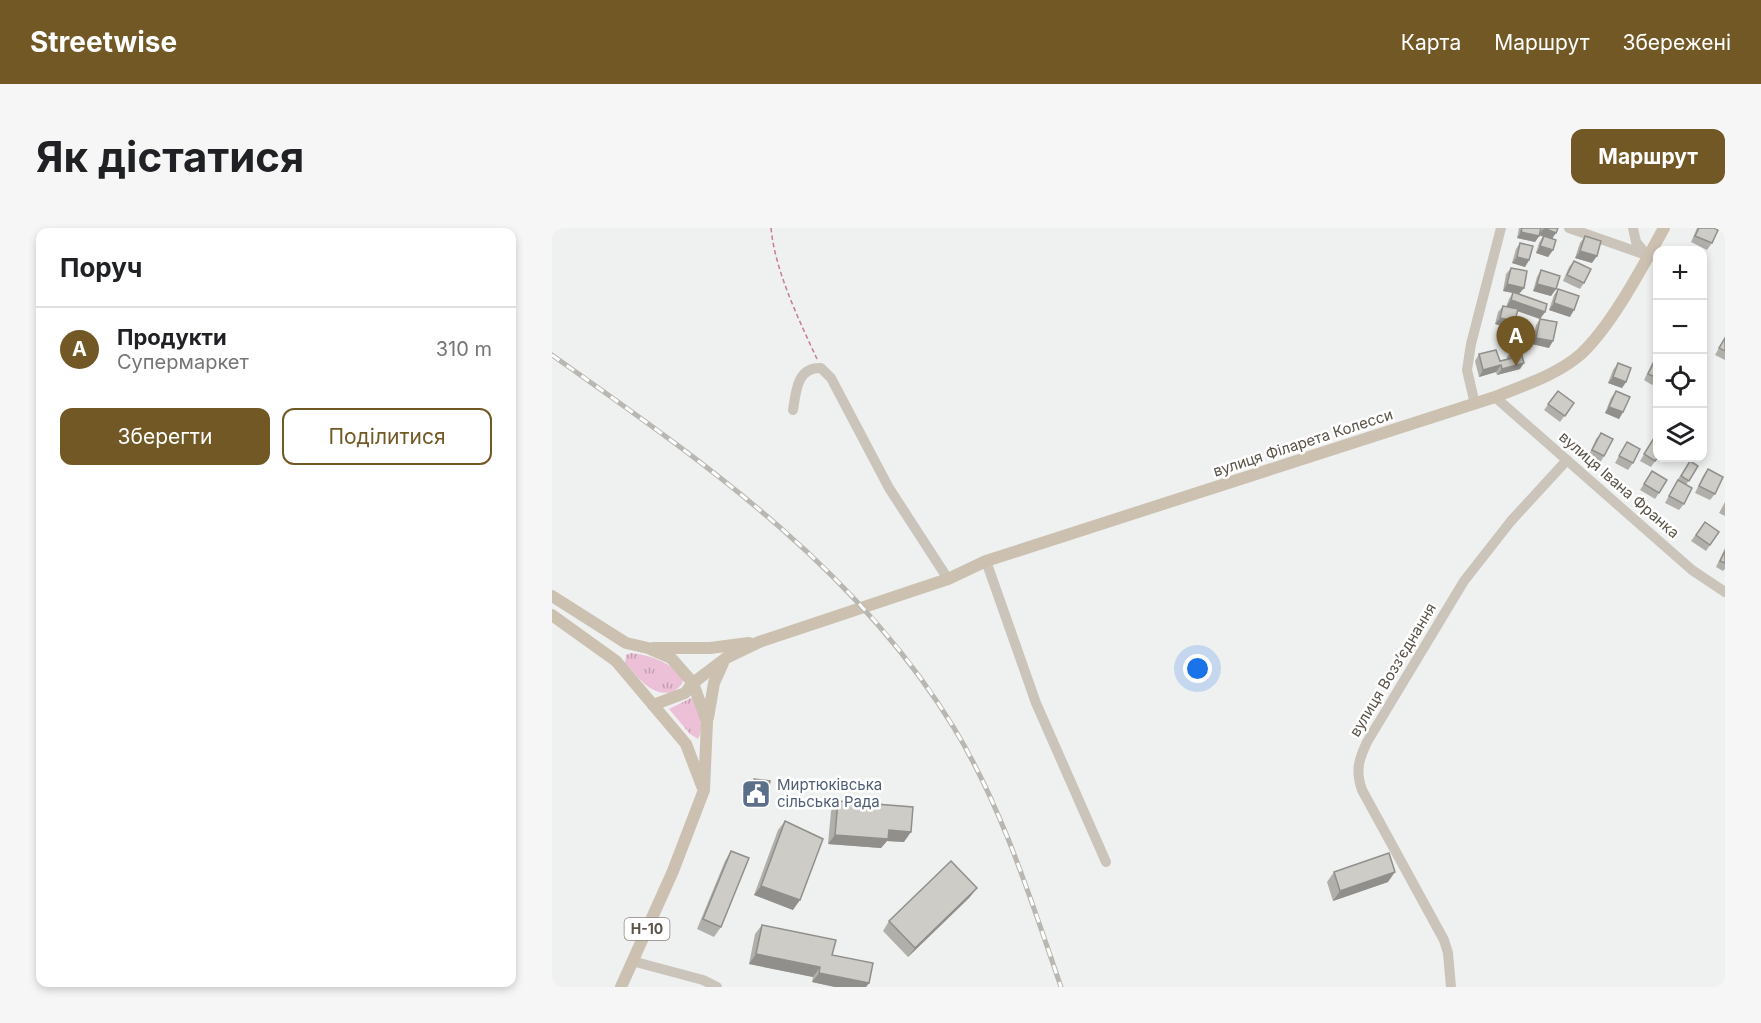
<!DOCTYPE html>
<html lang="uk">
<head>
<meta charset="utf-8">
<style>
  body { margin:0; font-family:Inter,sans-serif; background:#f6f6f6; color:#202124 }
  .controls { position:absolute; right:18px; top:18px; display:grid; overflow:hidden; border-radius:12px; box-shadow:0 3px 9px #0003 }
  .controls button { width:54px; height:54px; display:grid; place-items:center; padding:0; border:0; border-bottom:2px solid #e0e0e0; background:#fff; color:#202124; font:30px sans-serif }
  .you { position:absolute; left:646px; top:441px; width:21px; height:21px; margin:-15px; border:4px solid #fff; border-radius:50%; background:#1a73e8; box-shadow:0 0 0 9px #1a73e833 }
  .badge { display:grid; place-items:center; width:39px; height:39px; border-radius:50%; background:#725824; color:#fff; font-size:20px; font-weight:700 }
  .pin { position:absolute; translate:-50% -50px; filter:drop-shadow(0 2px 3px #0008) }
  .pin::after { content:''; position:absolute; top:32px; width:21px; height:18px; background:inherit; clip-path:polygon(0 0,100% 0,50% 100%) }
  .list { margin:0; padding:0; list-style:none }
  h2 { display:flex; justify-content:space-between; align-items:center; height:78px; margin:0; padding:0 24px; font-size:26px }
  h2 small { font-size:20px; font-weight:400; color:#757577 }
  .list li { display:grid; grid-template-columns:39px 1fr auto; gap:18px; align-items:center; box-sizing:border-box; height:84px; padding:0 24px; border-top:2px solid #e0e0e0 }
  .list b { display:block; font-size:22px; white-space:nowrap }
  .list p { margin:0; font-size:20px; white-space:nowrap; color:#757577 }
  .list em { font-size:20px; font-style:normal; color:#757577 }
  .actions { display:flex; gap:12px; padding:18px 24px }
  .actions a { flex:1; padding:14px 0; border:2px solid #725824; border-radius:12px; text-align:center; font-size:21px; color:#725824 }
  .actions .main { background:#725824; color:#fff }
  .icon { flex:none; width:33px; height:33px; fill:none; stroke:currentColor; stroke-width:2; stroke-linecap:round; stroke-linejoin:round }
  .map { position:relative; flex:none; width:1173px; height:759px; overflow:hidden; border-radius:12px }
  header { display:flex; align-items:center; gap:36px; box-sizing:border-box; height:84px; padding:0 30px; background:#725824; color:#fff }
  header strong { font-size:28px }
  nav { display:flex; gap:33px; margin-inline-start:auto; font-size:21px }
  .intro { display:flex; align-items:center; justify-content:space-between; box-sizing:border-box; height:144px; padding:0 36px }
  h1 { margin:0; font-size:42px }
  .button { padding:15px 27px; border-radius:12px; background:#725824; color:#fff; font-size:21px; font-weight:700 }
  main { display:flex; gap:36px; padding:0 36px }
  aside { flex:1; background:#fff; border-radius:12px; box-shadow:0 3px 9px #0003 }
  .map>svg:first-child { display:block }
  .grass { fill:url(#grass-tufts) }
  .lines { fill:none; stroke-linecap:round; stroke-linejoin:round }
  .path { stroke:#c87a98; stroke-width:1.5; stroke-dasharray:4.5 3; stroke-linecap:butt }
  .minor { stroke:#cbc4bb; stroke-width:10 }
  .major { stroke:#ccc1b0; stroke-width:12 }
  .rail-casing { stroke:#b9b7b1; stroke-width:5 }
  .rail { stroke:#fff; stroke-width:3; stroke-dasharray:9; stroke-linecap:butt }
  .wall { fill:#b1afaa }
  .shaded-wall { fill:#908f8b }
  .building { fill:#ceccc6; stroke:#908f8b; stroke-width:1.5 }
  .labels { text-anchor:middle; stroke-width:5; stroke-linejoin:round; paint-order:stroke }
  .shield { fill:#fff; stroke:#8c877f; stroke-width:1.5 }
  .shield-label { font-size:14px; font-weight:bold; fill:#5b5348 }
  .street-label { font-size:15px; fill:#5b5348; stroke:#fff }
  .service-label { font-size:15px; fill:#4e5e75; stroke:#fff; text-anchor:start }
</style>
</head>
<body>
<header>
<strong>Streetwise</strong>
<nav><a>Карта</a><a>Маршрут</a><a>Збережені</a></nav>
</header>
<div class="intro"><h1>Як дістатися</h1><a class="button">Маршрут</a></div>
<main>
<aside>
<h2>Поруч<small></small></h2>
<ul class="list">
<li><span class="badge">A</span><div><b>Продукти</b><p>Супермаркет</p></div><em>310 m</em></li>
</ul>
<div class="actions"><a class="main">Зберегти</a><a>Поділитися</a></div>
</aside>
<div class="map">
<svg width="1173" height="759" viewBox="0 0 1173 759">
  <defs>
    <pattern id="grass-tufts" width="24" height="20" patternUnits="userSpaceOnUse" patternTransform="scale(1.5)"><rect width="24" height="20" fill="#ecc0d6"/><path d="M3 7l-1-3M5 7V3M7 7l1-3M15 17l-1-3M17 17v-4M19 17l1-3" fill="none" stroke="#c29fb0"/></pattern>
  </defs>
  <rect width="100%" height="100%" fill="#eff1f1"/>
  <g class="grass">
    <path d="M79 425C98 427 119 434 131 451L130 456 122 464C99 469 88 451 73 435L74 427Z"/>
    <path d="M141 469C145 482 154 499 146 511L138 506 117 481Z"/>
  </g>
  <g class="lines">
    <path class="path" d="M219 0C223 43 247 92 265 131"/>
    <g class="minor">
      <polyline points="1017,0 1097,28"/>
      <polyline points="1081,0 1084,14 1094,26"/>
      <polyline points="943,169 1140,342 1173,364"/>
      <polyline points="923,176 915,142 919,116 949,0"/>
      <path d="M241 182C244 163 245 139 269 140L279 150 337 260 396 351"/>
      <polyline points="434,333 484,475 554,634"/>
      <polyline points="80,733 151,752 165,759"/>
      <path d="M899 759 896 725 892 712 810 562C803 542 807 531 815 514L912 353 959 293 1015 232"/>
    </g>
    <g class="major">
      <polyline points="0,368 74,415 96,420 119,430 141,455 155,494 152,562 121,643 69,759"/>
      <polyline points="0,387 64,433 134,516 150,558"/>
      <polyline points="101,420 158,420 197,415"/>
      <path d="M101 477 133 465 141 455 174 430 207 414 396 351 434 333 943 169C972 157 1005 147 1029 126 1060 97 1091 38 1112 0"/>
      <polyline points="156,490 162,455 171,435"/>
    </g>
    <g class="rail-casing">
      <path id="rail" d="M0 127C151 234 303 338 402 500 450 579 479 672 509 759"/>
    </g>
    <use href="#rail" class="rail"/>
  </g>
  <g class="wall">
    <polygon points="967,0 989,0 988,4 990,0 1006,0 1000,11 1001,22 996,29 984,25 987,15 991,8 988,7 983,14 965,10"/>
    <polygon points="1145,0 1162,0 1160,15 1155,22 1139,14"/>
    <polygon points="1033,8 1040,35 1023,30 1028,15"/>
    <polygon points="968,15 977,32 973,39 960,35 964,21"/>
    <polygon points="1022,33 1032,55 1028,61 1011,53 1017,39"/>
    <polygon points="959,40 972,60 967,66 993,84 988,91 965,83 963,93 958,100 943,96 946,84 951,78 954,79 957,71 961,65 951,63 954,46"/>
    <polygon points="989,42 1004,61 999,68 981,63 985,49"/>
    <polygon points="1006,61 1018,89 997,82 1002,67"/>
    <polygon points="988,91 997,120 980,116 984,97"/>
    <polygon points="1173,109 1173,132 1163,127"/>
    <polygon points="959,123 968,141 945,147 944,144 927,149 923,133 927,126 948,133 955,131 955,129"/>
    <polygon points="1105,129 1106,149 1100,157 1092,152 1100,135"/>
    <polygon points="1066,135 1074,154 1070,160 1056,155 1061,142"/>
    <polygon points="1006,163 1022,175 1008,194 992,182"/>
    <polygon points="1064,163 1071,184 1067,191 1053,185 1059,170"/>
    <polygon points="1049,205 1052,228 1048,235 1036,229 1044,211"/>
    <polygon points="1102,210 1106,229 1099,239 1088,233"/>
    <polygon points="1075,214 1081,235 1076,242 1063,235"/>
    <polygon points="1138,233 1146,238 1134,257 1132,276 1127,282 1113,275 1124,254"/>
    <polygon points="1156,241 1163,266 1158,272 1143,265 1151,248"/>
    <polygon points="1100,243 1107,265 1103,271 1088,262"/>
    <polygon points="1173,274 1173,288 1167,285"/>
    <polygon points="1153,294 1167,304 1154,323 1139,313"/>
    <polygon points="1173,320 1173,341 1171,343 1164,339"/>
    <polygon points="202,551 211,575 195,573 197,557"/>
    <polygon points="286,573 352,614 335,613 329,620 276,616 279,583"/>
    <polygon points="233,593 241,682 202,667 226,602"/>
    <polygon points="179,623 169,699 162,709 145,701 173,633"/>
    <polygon points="782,644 836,654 781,673 775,654"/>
    <polygon points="418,669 356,729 331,703 337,693"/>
    <polygon points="210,697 280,727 317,755 314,759 283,759 260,754 261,749 197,736 203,706"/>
  </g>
  <g class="shaded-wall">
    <polygon points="992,0 1004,5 999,12 987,7"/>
    <polygon points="969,4 987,8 983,14 965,10"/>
    <polygon points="988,18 1001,22 996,29 984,25"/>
    <polygon points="1028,23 1045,28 1040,35 1023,30"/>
    <polygon points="965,29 977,32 973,39 960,35"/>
    <polygon points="955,56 972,60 967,66 951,63"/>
    <polygon points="985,56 1004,61 999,68 981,63"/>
    <polygon points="959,72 993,84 988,91 954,79"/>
    <polygon points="1002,75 1022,82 1018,89 997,82"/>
    <polygon points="948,90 963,93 958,100 943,96"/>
    <polygon points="984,110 1001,113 997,120 980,116"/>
    <polygon points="972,135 968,141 945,147 950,141"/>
    <polygon points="949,137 944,144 927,149 931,142"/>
    <polygon points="1061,149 1074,154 1070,160 1056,155"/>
    <polygon points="1057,179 1071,184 1067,191 1053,185"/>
    <polygon points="199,566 215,569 211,575 195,573"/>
    <polygon points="337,602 359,604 352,614 335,613 329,620 276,616 283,607"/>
    <polygon points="843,644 836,654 781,673 788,663"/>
    <polygon points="209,658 248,672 241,682 202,667"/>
    <polygon points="425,660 418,669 356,729 363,720"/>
    <polygon points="204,726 268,739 261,749 197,736"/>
    <polygon points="267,745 317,755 314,759 283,759 260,754"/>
  </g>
  <g class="building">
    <polygon points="970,0 989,0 987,8 969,4"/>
    <polygon points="992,0 1006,0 1004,5"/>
    <polygon points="1147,0 1162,0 1166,2 1160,15 1143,8"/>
    <polygon points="992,8 1004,12 1001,22 988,18"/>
    <polygon points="1033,8 1049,13 1045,28 1028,23"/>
    <polygon points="968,15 981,18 977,32 965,29"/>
    <polygon points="1022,33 1039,41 1032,55 1015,47"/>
    <polygon points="959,40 975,43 972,60 955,56"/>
    <polygon points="989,42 1008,48 1004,61 985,56"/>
    <polygon points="1006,61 1027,68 1022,82 1002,75"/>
    <polygon points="961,64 995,76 993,84 959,72"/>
    <polygon points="951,78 966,81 963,93 948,90"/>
    <polygon points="988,91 1005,94 1001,113 984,110"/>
    <polygon points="1173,110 1173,123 1167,120"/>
    <polygon points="968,121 972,135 950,141 949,137 931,142 927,126 944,122 948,133 961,130 959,123"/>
    <polygon points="1105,129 1106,129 1105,150 1096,146"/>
    <polygon points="1066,135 1079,140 1074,154 1061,149"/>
    <polygon points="1006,163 1022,175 1013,188 996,176"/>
    <polygon points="1064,163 1078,169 1071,184 1057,179"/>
    <polygon points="1049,205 1061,211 1052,228 1040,222"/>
    <polygon points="1102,210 1106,212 1106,229 1103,233 1092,226"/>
    <polygon points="1075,214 1088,221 1081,235 1067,228"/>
    <polygon points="1138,233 1146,238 1137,253 1129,248"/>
    <polygon points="1156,241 1171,249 1163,266 1147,258"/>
    <polygon points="1100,243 1115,252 1107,265 1092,256"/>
    <polygon points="1126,252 1140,260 1132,276 1117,268"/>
    <polygon points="1153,294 1167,304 1158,317 1144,307"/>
    <polygon points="1173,323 1173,335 1168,333"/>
    <polygon points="202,551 218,553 215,569 199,566"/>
    <polygon points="286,573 361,579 359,604 337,602 336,611 283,607"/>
    <polygon points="233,593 271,611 248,672 209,658"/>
    <polygon points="179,623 197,630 169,699 151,691"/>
    <polygon points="837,625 843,644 788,663 782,644"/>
    <polygon points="399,633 425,660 363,720 337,693"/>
    <polygon points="210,697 284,712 280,727 321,735 317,755 267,745 268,739 204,726"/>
  </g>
  <defs>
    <g id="civic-square" transform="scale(1.5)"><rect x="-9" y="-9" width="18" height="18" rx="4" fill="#5c6f8a" stroke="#fff"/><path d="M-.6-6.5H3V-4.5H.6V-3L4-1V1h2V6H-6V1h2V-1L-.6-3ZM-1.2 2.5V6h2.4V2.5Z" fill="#fff"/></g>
  </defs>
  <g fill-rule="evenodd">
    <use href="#civic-square" x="204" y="566"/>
  </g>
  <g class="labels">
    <rect class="shield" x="72.5" y="690" width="45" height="22" rx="4.5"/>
    <g class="shield-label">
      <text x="95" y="706">Н-10</text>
    </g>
    <g class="street-label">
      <text transform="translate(751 215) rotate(-18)" y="5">вулиця Філарета Колесси</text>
      <text transform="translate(1067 257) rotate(41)" y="5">вулиця Івана Франка</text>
      <text transform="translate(841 442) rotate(-59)" y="5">вулиця Воззʼєднання</text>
    </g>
    <g class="service-label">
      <text x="225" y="562">Миртюківська<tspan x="225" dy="17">сільська Рада</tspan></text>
    </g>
  </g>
</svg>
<div class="controls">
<button>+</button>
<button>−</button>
<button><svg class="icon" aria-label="locate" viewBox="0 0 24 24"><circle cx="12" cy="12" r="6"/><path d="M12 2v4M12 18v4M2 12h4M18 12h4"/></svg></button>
<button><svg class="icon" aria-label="layers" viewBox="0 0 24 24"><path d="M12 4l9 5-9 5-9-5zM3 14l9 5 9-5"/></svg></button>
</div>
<div class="you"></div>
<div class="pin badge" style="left:964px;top:138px">A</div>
</div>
</main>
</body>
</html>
